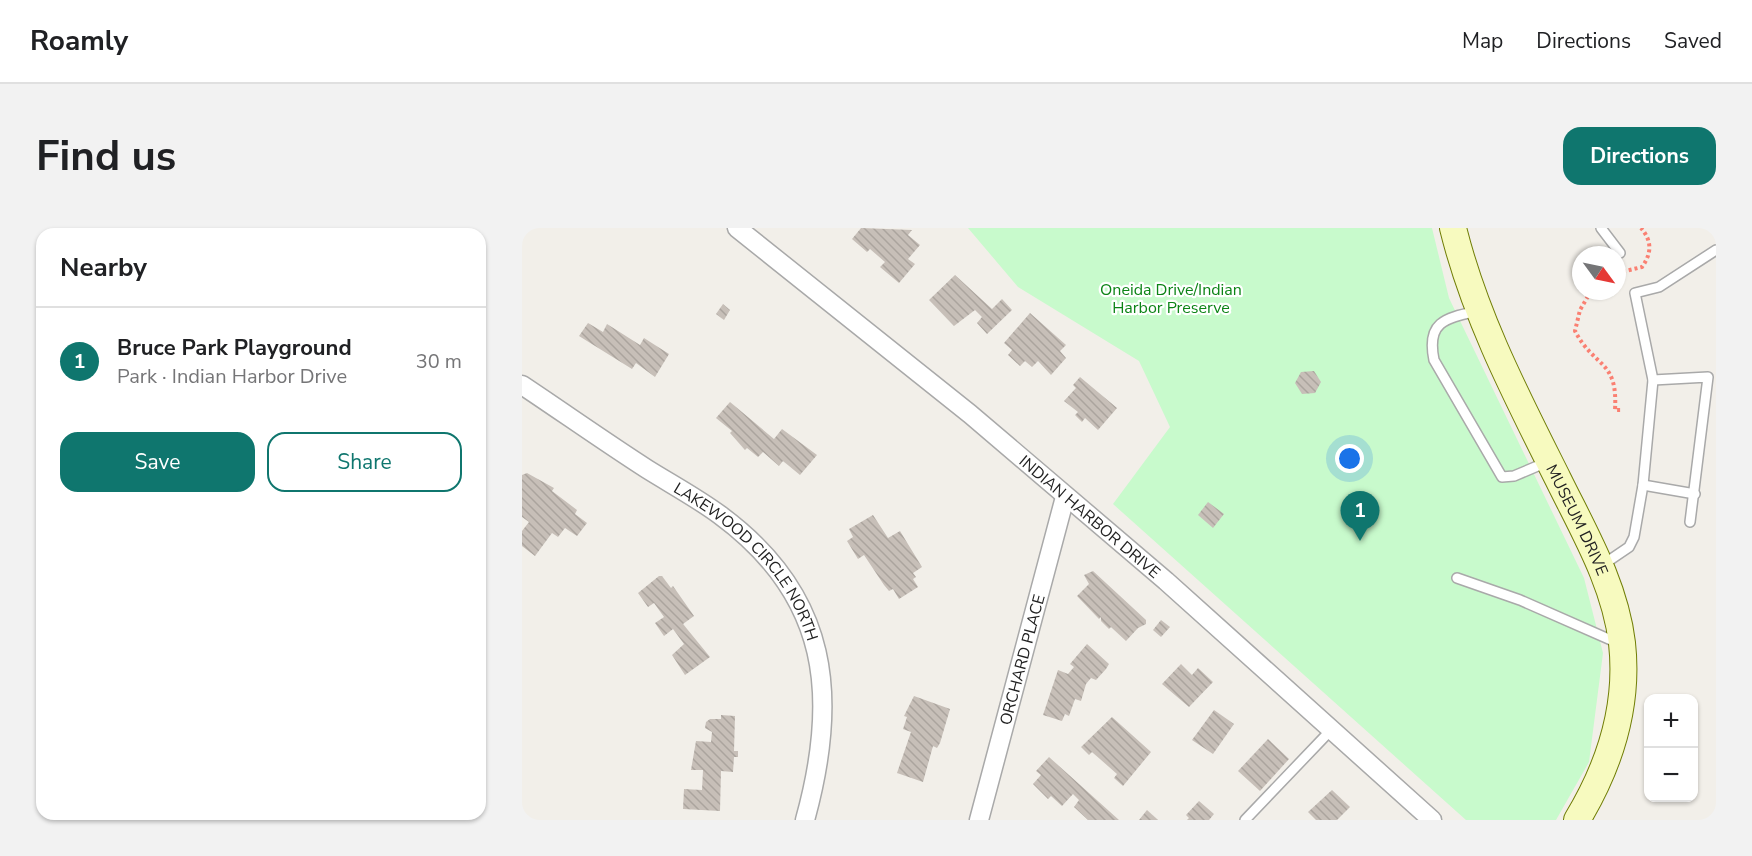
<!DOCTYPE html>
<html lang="en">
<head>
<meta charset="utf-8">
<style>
  body { margin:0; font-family:"Nunito Sans",sans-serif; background:#f2f2f2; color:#202124 }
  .controls { position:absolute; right:18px; bottom:18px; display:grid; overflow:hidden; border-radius:12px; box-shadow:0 2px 4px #0004 }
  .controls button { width:54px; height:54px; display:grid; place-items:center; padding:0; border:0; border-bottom:2px solid #e0e0e0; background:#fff; color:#202124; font:30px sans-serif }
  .compass { position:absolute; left:1050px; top:18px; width:54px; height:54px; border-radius:50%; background:#fff; box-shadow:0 2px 4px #0004; rotate:123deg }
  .you { position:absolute; left:828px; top:231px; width:21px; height:21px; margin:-15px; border:4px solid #fff; border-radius:50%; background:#1a73e8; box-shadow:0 0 0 9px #1a73e833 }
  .badge { display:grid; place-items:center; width:39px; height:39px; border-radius:50%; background:#0f766e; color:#fff; font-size:20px; font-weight:700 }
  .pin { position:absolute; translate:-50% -50px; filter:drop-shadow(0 2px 3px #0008) }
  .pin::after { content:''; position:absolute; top:32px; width:21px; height:18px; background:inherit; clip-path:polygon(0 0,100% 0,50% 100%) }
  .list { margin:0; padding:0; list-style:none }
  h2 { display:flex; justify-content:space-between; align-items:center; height:78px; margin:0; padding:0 24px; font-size:26px }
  h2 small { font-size:20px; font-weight:400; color:#757577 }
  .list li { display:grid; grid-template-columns:39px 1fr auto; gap:18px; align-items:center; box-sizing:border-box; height:108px; padding:0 24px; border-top:2px solid #e0e0e0 }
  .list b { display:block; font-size:22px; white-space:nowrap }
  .list p { margin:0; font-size:20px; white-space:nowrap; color:#757577 }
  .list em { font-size:20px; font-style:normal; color:#757577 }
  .actions { display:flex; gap:12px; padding:18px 24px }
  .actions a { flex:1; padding:14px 0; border:2px solid #0f766e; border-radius:18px; text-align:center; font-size:21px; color:#0f766e }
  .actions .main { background:#0f766e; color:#fff }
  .map { position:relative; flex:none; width:1194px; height:592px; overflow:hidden; border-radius:18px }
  header { display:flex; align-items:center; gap:36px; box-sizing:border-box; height:84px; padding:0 30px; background:#fff; border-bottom:2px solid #e0e0e0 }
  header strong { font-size:28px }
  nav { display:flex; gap:33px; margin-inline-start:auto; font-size:21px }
  .intro { display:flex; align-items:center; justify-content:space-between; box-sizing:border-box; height:144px; padding:0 36px }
  h1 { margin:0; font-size:42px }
  .button { padding:15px 27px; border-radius:18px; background:#0f766e; color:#fff; font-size:21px; font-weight:700 }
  main { display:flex; gap:36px; padding:0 36px }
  aside { flex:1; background:#fff; border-radius:18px; box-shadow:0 2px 4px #0004 }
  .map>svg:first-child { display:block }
  .park { fill:#c8facc }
  .building { fill:url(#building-back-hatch) }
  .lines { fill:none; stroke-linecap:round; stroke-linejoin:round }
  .lane-casing { stroke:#a9a9a9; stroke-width:12 }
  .street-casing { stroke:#a9a9a9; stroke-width:21 }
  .secondary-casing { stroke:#707d05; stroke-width:28 }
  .path { stroke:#fa8072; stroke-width:4; stroke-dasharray:3 3; stroke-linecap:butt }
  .lane { stroke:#fff; stroke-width:9 }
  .street { stroke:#fff; stroke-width:18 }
  .secondary { stroke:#f7fabf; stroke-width:26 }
  .labels { text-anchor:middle; stroke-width:4.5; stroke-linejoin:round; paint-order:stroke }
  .park-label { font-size:16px; fill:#0c8416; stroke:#fff }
  .street-label { font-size:16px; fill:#222; stroke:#fff }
</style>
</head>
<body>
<header>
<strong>Roamly</strong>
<nav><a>Map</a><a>Directions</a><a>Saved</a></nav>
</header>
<div class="intro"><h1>Find us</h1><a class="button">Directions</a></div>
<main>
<aside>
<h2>Nearby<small></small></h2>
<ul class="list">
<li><span class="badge">1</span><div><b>Bruce Park Playground</b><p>Park · Indian Harbor Drive</p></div><em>30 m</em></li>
</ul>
<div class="actions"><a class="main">Save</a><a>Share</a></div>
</aside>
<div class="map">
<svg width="1194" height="592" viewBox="0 0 1194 592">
  <defs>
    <pattern id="building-back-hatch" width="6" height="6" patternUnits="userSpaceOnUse" patternTransform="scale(1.5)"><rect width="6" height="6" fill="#c7bfb8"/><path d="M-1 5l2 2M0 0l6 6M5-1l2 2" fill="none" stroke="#aba49e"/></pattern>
  </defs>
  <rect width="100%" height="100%" fill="#f2efe9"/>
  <polygon class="park" points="446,0 910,0 927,70 1062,350 1081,425 1067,534 1034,592 944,592 591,276 648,199 617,133 496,59"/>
  <g class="building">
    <polygon points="339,0 390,2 386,7 398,17 386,31 393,36 377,55 358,39 363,34 348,21 345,24 330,11"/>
    <polygon points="433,47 470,81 480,71 490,82 465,106 455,95 460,89 453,82 432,98 407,72"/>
    <polygon points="201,76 208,82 202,92 194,86"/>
    <polygon points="508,85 544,117 538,123 544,130 529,147 516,133 510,139 503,133 498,138 486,127 490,122 482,115"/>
    <polygon points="66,95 81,104 85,96 118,117 122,110 147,126 133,149 114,135 110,141 57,108"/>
    <polygon points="792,143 799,154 793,165 780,166 773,155 779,144"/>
    <polygon points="558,149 595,180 576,202 563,190 560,194 553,187 556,184 542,173 554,160 551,157"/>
    <polygon points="208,174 252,211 260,201 295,227 278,247 261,233 257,238 241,224 236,229 225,220 223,222 208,205 210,203 194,190"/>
    <polygon points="5,245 32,260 30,263 55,282 53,286 65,295 55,308 43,300 36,309 30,305 13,328 0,318 0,303 7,294 0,289 0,247"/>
    <polygon points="686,274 702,286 691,300 676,287"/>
    <polygon points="351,287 366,310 378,303 400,339 391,345 394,349 391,351 396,359 377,371 371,361 367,363 362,357 342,327 336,331 325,313 331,309 327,301"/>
    <polygon points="571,343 624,392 624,396 616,400 604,413 589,399 587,401 579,393 579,389 577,391 555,368 567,356 562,347"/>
    <polygon points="137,348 140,348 149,360 151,358 172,388 161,396 188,429 163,447 150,427 162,416 151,401 142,408 133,395 142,389 132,375 126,379 116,365"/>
    <polygon points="639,392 648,399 639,409 631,402"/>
    <polygon points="565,416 587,436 584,441 574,452 569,450 564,456 559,473 553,471 547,488 543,486 540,493 521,487 536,442 546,446 552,439 548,436"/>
    <polygon points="659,436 670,447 676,440 691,454 667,479 640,456"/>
    <polygon points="392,468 428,481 418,515 415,520 411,518 401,554 375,545 389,504 381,501 385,489 382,488"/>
    <polygon points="692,482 712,496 691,526 670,512"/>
    <polygon points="199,487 213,488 212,523 216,523 216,529 212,529 211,544 199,543 198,583 161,581 162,561 180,562 181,542 169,542 174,513 189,514 190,504 183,500 184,494 188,491 199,491"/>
    <polygon points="590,489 629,524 601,558 592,550 595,546 570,524 567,527 559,519"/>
    <polygon points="746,511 767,531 738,563 716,543"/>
    <polygon points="527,529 597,592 566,592 552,579 557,572 551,566 540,578 529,568 526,571 511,556 519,547 514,543"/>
    <polygon points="810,562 828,579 815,592 794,592 786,584"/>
    <polygon points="677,573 692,586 687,592 665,592 667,590 664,587"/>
    <polygon points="625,582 636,592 617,592"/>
  </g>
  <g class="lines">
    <g class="lane-casing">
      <g id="lane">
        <polyline points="1079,0 1098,25"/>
        <path d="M956 83C924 90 904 93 912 132L980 249 992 248 1025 234"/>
        <polyline points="1131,152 1186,149 1168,294"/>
        <polyline points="1121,257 1173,266"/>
        <polyline points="1079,338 1107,319 1112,309 1121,257 1131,152 1113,65 1137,59 1194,22"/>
        <polyline points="935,350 998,372 1098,416"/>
        <polyline points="723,592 809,502"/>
      </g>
    </g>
    <g class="street-casing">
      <g id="street">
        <path id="s1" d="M215 0 448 186 644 353 910 592"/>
        <path id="s2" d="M0 157C42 185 83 214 125 241 149 256 175 270 198 287 308 368 317 469 283 592"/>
        <path id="s3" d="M457 592 543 269"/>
      </g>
    </g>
    <g class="secondary-casing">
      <g id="secondary">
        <path id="s4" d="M931 0C953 89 995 169 1036 251 1062 304 1093 356 1100 415 1107 478 1087 539 1055 592"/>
      </g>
    </g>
    <g class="path">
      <path d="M1095 45 1120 39C1130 25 1130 13 1119 0"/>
      <path d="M1069 63 1058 82 1053 103C1073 141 1096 131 1093 182H1099"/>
    </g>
    <use href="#lane" class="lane"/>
    <use href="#street" class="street"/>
    <use href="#secondary" class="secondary"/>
  </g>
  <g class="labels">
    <g class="park-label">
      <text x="649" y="67">Oneida Drive/Indian<tspan x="649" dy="18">Harbor Preserve</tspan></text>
    </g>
    <g class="street-label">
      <text dy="6" stroke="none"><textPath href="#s1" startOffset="456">INDIAN HARBOR DRIVE</textPath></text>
      <text dy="6" stroke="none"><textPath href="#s4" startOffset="318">MUSEUM DRIVE</textPath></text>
      <text dy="6" stroke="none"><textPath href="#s2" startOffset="290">LAKEWOOD CIRCLE NORTH</textPath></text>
      <text dy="6" stroke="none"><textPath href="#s3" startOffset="166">ORCHARD PLACE</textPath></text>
    </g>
  </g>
</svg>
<div class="controls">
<button>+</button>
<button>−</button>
</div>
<svg class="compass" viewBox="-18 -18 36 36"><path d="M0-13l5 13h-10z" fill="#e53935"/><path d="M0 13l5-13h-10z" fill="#757577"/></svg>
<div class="you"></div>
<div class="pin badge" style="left:838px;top:313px">1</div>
</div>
</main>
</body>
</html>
